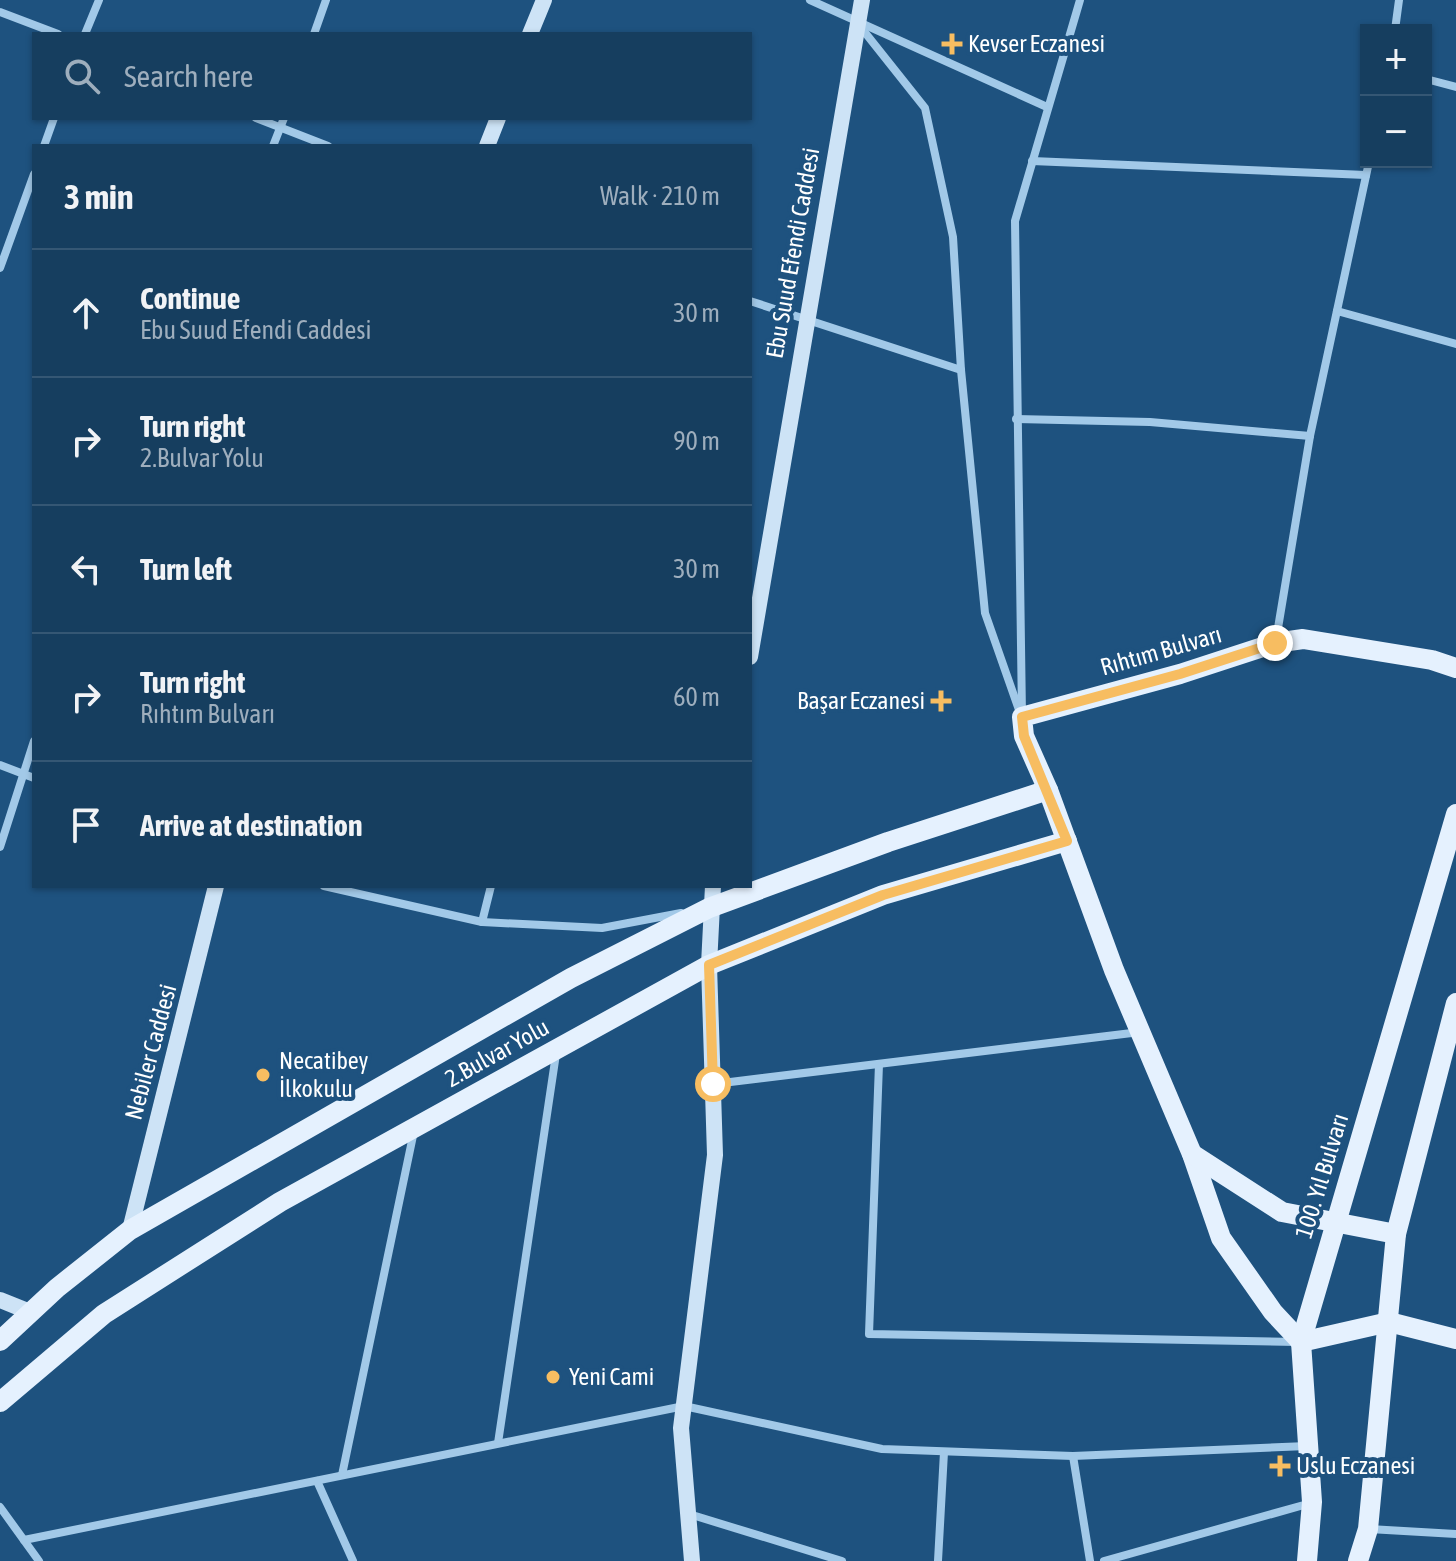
<!DOCTYPE html>
<html lang="en">
<head>
<meta charset="utf-8">
<style>
  body { margin:0; font-family:"Asap Condensed",sans-serif; background:#234968; color:#f1f3f6 }
  .controls { position:absolute; right:24px; top:24px; display:grid; overflow:hidden; border-radius:0px; box-shadow:0 2px 6px #0004 }
  .controls button { width:72px; height:72px; display:grid; place-items:center; padding:0; border:0; border-bottom:2px solid #355774; background:#163e5f; color:#f1f3f6; font:40px sans-serif }
  .stop { position:absolute; width:24px; height:24px; margin:-18px; border:6px solid #f7bd61; border-radius:50%; background:#fff }
  .stop.end { background:#f7bd61; border-color:#fff; box-shadow:0 2px 8px #0008 }
  .list { margin:0; padding:0; list-style:none }
  h2 { display:flex; justify-content:space-between; align-items:center; height:104px; margin:0; padding:0 32px; font-size:34px }
  h2 small { font-size:26px; font-weight:400; color:#9eaebd }
  .list li { display:grid; grid-template-columns:52px 1fr auto; gap:24px; align-items:center; box-sizing:border-box; height:128px; padding:0 32px; border-top:2px solid #355774 }
  .list b { display:block; font-size:30px; white-space:nowrap }
  .list p { margin:0; font-size:26px; white-space:nowrap; color:#9eaebd }
  .list em { font-size:26px; font-style:normal; color:#9eaebd }
  .icon { flex:none; width:44px; height:44px; fill:none; stroke:currentColor; stroke-width:2; stroke-linecap:round; stroke-linejoin:round }
  .map { position:relative; flex:none; width:1456px; height:1561px; overflow:hidden }
  .search { position:absolute; background:#163e5f; box-shadow:0 2px 6px #0004; left:32px; top:32px; width:720px; height:88px; display:flex; align-items:center; gap:20px; box-sizing:border-box; padding:0 28px; border-radius:0px; color:#9eaebd; font-size:30px }
  .panel { position:absolute; background:#163e5f; box-shadow:0 2px 6px #0004; left:32px; top:144px; width:720px; height:744px; border-radius:0px }
  .map>svg:first-child { display:block }
  .lines { fill:none; stroke-linecap:round; stroke-linejoin:round }
  .street { stroke:#a2c9e8; stroke-width:8 }
  .secondary { stroke:#cde3f6; stroke-width:16 }
  .primary { stroke:#e5f1fe; stroke-width:20 }
  .route { stroke:#f7bd61; stroke-width:10 }
  .poi-dot { fill:#f7bd61; stroke:#1e527f; stroke-width:3 }
  .labels { text-anchor:middle; stroke-width:8; stroke-linejoin:round; paint-order:stroke }
  .poi-label { font-size:24px; fill:#fff; stroke:#1e527f; text-anchor:start }
  .street-label { font-size:24px; fill:#fff; stroke:#1e527f }
</style>
</head>
<body>
<div class="map">
<svg width="1456" height="1561" viewBox="0 0 1456 1561">
  <rect width="100%" height="100%" fill="#1e527f"/>
  <g class="lines">
    <g class="street">
      <polyline points="810,0 1047,107"/>
      <polyline points="0,12 58,34"/>
      <polyline points="859,25 925,108 953,237 961,370 985,613 1019,710"/>
      <polyline points="1395,30 1399,0"/>
      <polyline points="85,34 99,0"/>
      <polyline points="314,34 326,0"/>
      <polyline points="1426,79 1456,87"/>
      <polyline points="256,118 328,146"/>
      <polyline points="44,146 54,118"/>
      <polyline points="273,146 284,118"/>
      <polyline points="1032,161 1366,175"/>
      <polyline points="0,268 34,174"/>
      <polyline points="750,301 961,370"/>
      <polyline points="1337,311 1456,344"/>
      <polyline points="1016,419 1150,422 1310,436"/>
      <polyline points="1276,640 1310,436 1369,162"/>
      <polyline points="1022,716 1015,221 1080,0"/>
      <polyline points="0,765 34,778"/>
      <polyline points="0,847 34,741"/>
      <polyline points="324,886 482,922 602,928 681,913"/>
      <polyline points="482,922 491,886"/>
      <polyline points="879,1064 869,1334 1297,1342"/>
      <polyline points="714,1084 1140,1032"/>
      <polyline points="498,1443 556,1054"/>
      <polyline points="1073,1456 1090,1561"/>
      <polyline points="342,1475 414,1131"/>
      <polyline points="317,1481 353,1561"/>
      <polyline points="0,1507 39,1561"/>
      <polyline points="689,1514 842,1561"/>
      <polyline points="1369,1529 1456,1534"/>
      <polyline points="24,1540 684,1406 882,1449 1073,1456 1307,1446"/>
      <polyline points="938,1561 944,1452"/>
      <polyline points="1104,1561 1311,1503"/>
    </g>
    <g class="secondary">
      <polyline points="530,34 544,0"/>
      <polyline points="487,146 498,118"/>
      <polyline points="750,657 862,0"/>
      <polyline points="130,1230 216,886"/>
      <polyline points="0,1300 30,1312"/>
      <polyline points="692,1561 681,1428 715,1155 709,965 713,886"/>
    </g>
    <g class="primary">
      <polyline points="1456,668 1432,660 1303,639 1275,643 1180,674 1022,717 1024,736 1048,790 1114,970 1192,1154 1221,1238 1273,1312 1301,1342 1389,1322 1456,1339"/>
      <polyline points="1192,1154 1282,1212 1396,1234"/>
      <polyline points="0,1341 57,1288 130,1230 571,978 709,908 888,842 1048,790"/>
      <polyline points="0,1402 104,1314 280,1202 709,965 883,895 1067,841"/>
      <polyline points="1307,1561 1312,1502 1301,1342 1456,814"/>
      <polyline points="1358,1561 1368,1529 1396,1234 1456,1003"/>
    </g>
  </g>
  <g class="lines">
    <polyline class="route" points="713,1084 709,965 883,895 1067,841 1024,736 1022,717 1180,674 1275,643"/>
  </g>
  <g class="poi-dot">
    <path d="M948 32h8v8h8v8h-8v8h-8v-8h-8v-8h8z"/>
    <path d="M937 689h8v8h8v8h-8v8h-8v-8h-8v-8h8z"/>
    <circle cx="263" cy="1075" r="8"/>
    <circle cx="553" cy="1377" r="8"/>
    <path d="M1276 1454h8v8h8v8h-8v8h-8v-8h-8v-8h8z"/>
  </g>
  <g class="labels">
    <g class="poi-label">
      <text x="968" y="52">Kevser Eczanesi</text>
      <text x="925" y="709" text-anchor="end">Başar Eczanesi</text>
      <text x="279" y="1069">Necatibey<tspan x="279" dy="28">İlkokulu</tspan></text>
      <text x="569" y="1385">Yeni Cami</text>
      <text x="1296" y="1474">Uslu Eczanesi</text>
    </g>
    <g class="street-label">
      <text transform="translate(793 253) rotate(-80)" y="8">Ebu Suud Efendi Caddesi</text>
      <text transform="translate(1161 651) rotate(-16)" y="8">Rıhtım Bulvarı</text>
      <text transform="translate(151 1052) rotate(-75)" y="8">Nebiler Caddesi</text>
      <text transform="translate(497 1053) rotate(-29)" y="8">2.Bulvar Yolu</text>
      <text transform="translate(1322 1176) rotate(-73)" y="8">100. Yıl Bulvarı</text>
    </g>
  </g>
</svg>
<div class="controls">
<button>+</button>
<button>−</button>
</div>
<div class="stop" style="left:713px;top:1084px"></div>
<div class="stop end" style="left:1275px;top:643px"></div>
<div class="search"><svg class="icon" aria-label="search" viewBox="0 0 24 24"><circle cx="10" cy="10" r="6"/><path d="M15 15l6 6"/></svg>Search here</div>
<section class="panel">
<h2>3 min<small>Walk · 210 m</small></h2>
<ul class="list">
<li><svg class="icon" aria-label="ahead" viewBox="0 0 24 24"><path d="M12 20V5M6 11l6-6 6 6"/></svg><div><b>Continue</b><p>Ebu Suud Efendi Caddesi</p></div><em>30 m</em></li>
<li><svg class="icon" aria-label="right" viewBox="0 0 24 24"><path d="M7 20v-9h11M14 6l5 5-5 5"/></svg><div><b>Turn right</b><p>2.Bulvar Yolu</p></div><em>90 m</em></li>
<li><svg class="icon" aria-label="left" viewBox="0 0 24 24"><path d="M17 20v-9H6M10 6l-5 5 5 5"/></svg><div><b>Turn left</b></div><em>30 m</em></li>
<li><svg class="icon" aria-label="right" viewBox="0 0 24 24"><path d="M7 20v-9h11M14 6l5 5-5 5"/></svg><div><b>Turn right</b><p>Rıhtım Bulvarı</p></div><em>60 m</em></li>
<li><svg class="icon" aria-label="arrive" viewBox="0 0 24 24"><path d="M6 21V4h12l-3 4 3 4H6"/></svg><div><b>Arrive at destination</b></div></li>
</ul>
</section>
</div>
</body>
</html>
